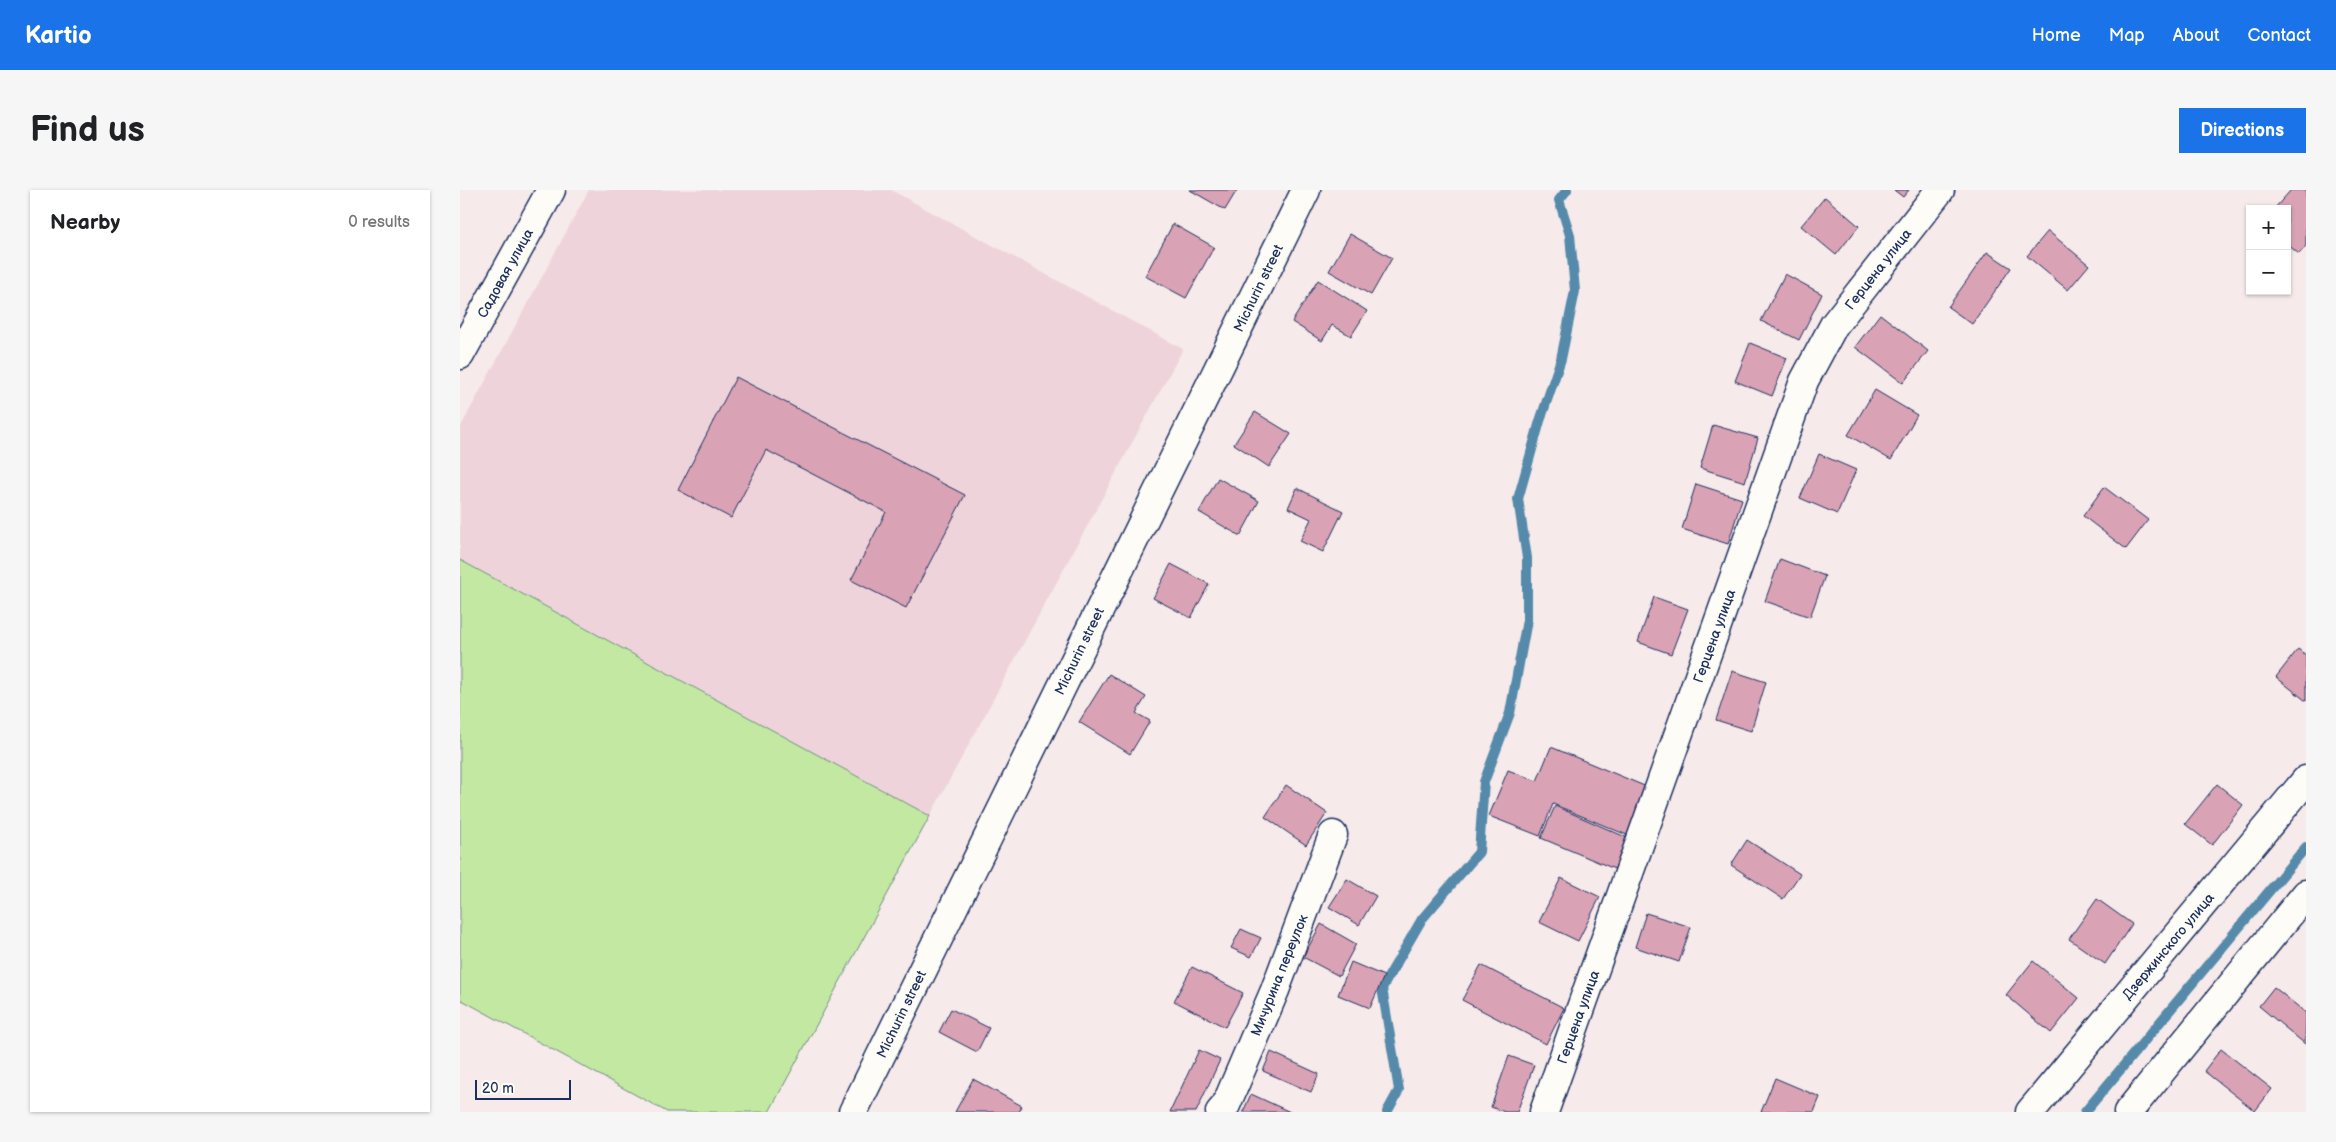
<!DOCTYPE html>
<html lang="en">
<head>
<meta charset="utf-8">
<style>
  body { margin:0; font-family:"Balsamiq Sans",sans-serif; background:#f6f6f6; color:#202124 }
  .controls { position:absolute; right:15px; top:15px; display:grid; overflow:hidden; border-radius:0px; box-shadow:0 1px 4px #0004 }
  .controls button { width:45px; height:45px; display:grid; place-items:center; padding:0; border:0; border-bottom:1px solid #e0e0e0; background:#fff; color:#202124; font:25px sans-serif }
  .scale { position:absolute; left:15px; bottom:12px; width:96px; box-sizing:border-box; padding-left:5px; border:2px solid #1b2f5e; border-top:0; font-size:14px; line-height:18px; white-space:nowrap; color:#1b2f5e; -webkit-text-stroke:4px #fdfcf7; paint-order:stroke }
  .list { margin:0; padding:0; list-style:none }
  h2 { display:flex; justify-content:space-between; align-items:center; height:65px; margin:0; padding:0 20px; font-size:21px }
  h2 small { font-size:16px; font-weight:400; color:#757577 }
  .map { position:relative; flex:none; width:1846px; height:922px; overflow:hidden; border-radius:0px }
  header { display:flex; align-items:center; gap:30px; box-sizing:border-box; height:70px; padding:0 25px; background:#1a73e8; color:#fff }
  header strong { font-size:24px }
  nav { display:flex; gap:28px; margin-inline-start:auto; font-size:18px }
  .intro { display:flex; align-items:center; justify-content:space-between; box-sizing:border-box; height:120px; padding:0 30px }
  h1 { margin:0; font-size:35px }
  .button { padding:12px 22px; border-radius:0px; background:#1a73e8; color:#fff; font-size:18px; font-weight:700 }
  main { display:flex; gap:30px; padding:0 30px }
  aside { flex:1; background:#fff; border-radius:0px; box-shadow:0 1px 4px #0004 }
  .map>svg:first-child { display:block }
  .built { fill:#eed4da }
  .green { fill:#c3e8a2; stroke:#6f8c80 }
  .lines { fill:none; stroke-linecap:round; stroke-linejoin:round }
  .stream { stroke:#558aaa; stroke-width:10 }
  .building { fill:#daa2b5; stroke:#1b2f5e }
  .street-casing { stroke:#1b2f5e; stroke-width:31 }
  .street { stroke:#fdfcf7; stroke-width:28 }
  .labels { text-anchor:middle; stroke-width:4.5; stroke-linejoin:round; paint-order:stroke }
  .street-label { font-size:14px; fill:#1b2f5e; stroke:#fdfcf7 }
</style>
</head>
<body>
<header>
<strong>Kartio</strong>
<nav><a>Home</a><a>Map</a><a>About</a><a>Contact</a></nav>
</header>
<div class="intro"><h1>Find us</h1><a class="button">Directions</a></div>
<main>
<aside>
<h2>Nearby<small>0 results</small></h2>
<ul class="list">
</ul>
</aside>
<div class="map">
<svg width="1846" height="922" viewBox="0 0 1846 922">
  <rect width="100%" height="100%" fill="#f6eaea"/>
  <filter id="ink" filterUnits="userSpaceOnUse"><feTurbulence type="fractalNoise" baseFrequency=".02" numOctaves="2"/><feDisplacementMap in="SourceGraphic" scale="10" xChannelSelector="R" yChannelSelector="G"/><feConvolveMatrix kernelMatrix="1 2 1 2 8 2 1 2 1" color-interpolation-filters="sRGB"/></filter>
  <g filter="url(#ink)">
    <polygon class="built" points="129,0 431,0 723,159 470,626 0,370 0,238"/>
    <polygon class="green" points="0,370 470,626 309,922 207,922 0,809"/>
    <g class="lines">
      <g class="stream">
        <polyline points="927,922 939,900 922,798 962,729 1019,662 1024,592 1050,523 1067,430 1067,368 1058,309 1080,231 1101,169 1115,101 1110,45 1099,10 1107,0"/>
        <polyline points="1625,922 1846,657"/>
      </g>
    </g>
    <g class="building">
      <polygon points="730,0 777,0 765,20"/>
      <polygon points="1434,0 1449,0 1443,7"/>
      <polygon points="1831,0 1846,0 1846,56 1839,64 1827,54 1827,19 1814,19"/>
      <polygon points="1365,7 1399,36 1376,65 1341,36"/>
      <polygon points="713,34 754,57 726,108 685,86"/>
      <polygon points="1588,41 1629,75 1608,100 1567,66"/>
      <polygon points="890,44 932,68 911,105 869,81"/>
      <polygon points="1527,62 1551,78 1512,134 1488,117"/>
      <polygon points="1325,84 1362,104 1339,150 1301,131"/>
      <polygon points="858,90 907,121 891,146 872,135 862,151 832,132"/>
      <polygon points="1420,124 1468,161 1443,193 1395,157"/>
      <polygon points="1290,153 1327,168 1312,206 1275,191"/>
      <polygon points="276,187 505,305 446,418 391,390 426,322 306,260 271,328 218,300"/>
      <polygon points="1415,200 1457,225 1431,270 1388,245"/>
      <polygon points="795,222 831,244 809,277 774,254"/>
      <polygon points="1253,235 1298,248 1285,292 1240,278"/>
      <polygon points="1359,264 1396,280 1377,324 1340,308"/>
      <polygon points="758,288 799,311 780,346 739,322"/>
      <polygon points="1236,294 1282,309 1268,354 1222,339"/>
      <polygon points="1644,297 1688,330 1666,359 1623,326"/>
      <polygon points="837,298 883,321 863,362 840,351 851,329 828,318"/>
      <polygon points="1320,369 1365,386 1350,427 1305,411"/>
      <polygon points="711,374 749,394 731,428 693,408"/>
      <polygon points="1194,407 1228,419 1211,464 1178,452"/>
      <polygon points="1838,459 1846,465 1846,511 1816,487"/>
      <polygon points="1272,481 1306,492 1291,541 1256,530"/>
      <polygon points="649,484 686,507 676,523 690,531 670,564 619,532"/>
      <polygon points="1091,557 1194,600 1174,648 1093,614 1080,646 1029,626 1048,580 1077,591"/>
      <polygon points="1757,594 1783,615 1752,655 1725,634"/>
      <polygon points="826,595 867,623 846,655 805,627"/>
      <polygon points="1095,616 1170,649 1157,680 1081,648"/>
      <polygon points="1287,650 1340,684 1323,709 1271,675"/>
      <polygon points="1101,688 1140,707 1118,751 1079,732"/>
      <polygon points="887,689 916,706 899,735 869,717"/>
      <polygon points="1637,709 1672,734 1645,774 1609,749"/>
      <polygon points="1186,723 1231,737 1219,772 1175,757"/>
      <polygon points="861,734 896,754 879,786 843,767"/>
      <polygon points="781,739 801,748 791,767 771,758"/>
      <polygon points="1573,771 1619,808 1591,843 1546,805"/>
      <polygon points="891,772 924,786 910,818 878,805"/>
      <polygon points="1021,775 1104,818 1086,854 1002,810"/>
      <polygon points="732,777 783,803 765,837 714,811"/>
      <polygon points="1814,797 1846,823 1845,854 1799,816"/>
      <polygon points="491,819 529,838 517,862 479,842"/>
      <polygon points="1761,859 1812,899 1795,921 1744,881"/>
      <polygon points="739,860 760,870 736,922 710,922"/>
      <polygon points="811,862 859,884 851,902 803,881"/>
      <polygon points="1049,866 1074,875 1057,922 1045,922 1031,917"/>
      <polygon points="1315,888 1360,907 1354,922 1301,922"/>
      <polygon points="513,889 562,916 559,922 495,922"/>
      <polygon points="791,904 830,922 783,922"/>
    </g>
    <g class="lines">
      <g class="street-casing">
        <g id="street">
          <polyline points="0,165 91,0"/>
          <polyline points="393,922 846,0"/>
          <polyline points="760,922 766,915 815,800 873,645"/>
          <polyline points="1084,922 1344,191 1374,135 1480,0"/>
          <polyline points="1570,922 1846,590"/>
          <polyline points="1668,922 1846,704"/>
        </g>
      </g>
      <use href="#street" class="street"/>
    </g>
  </g>
  <g class="labels">
    <g class="street-label">
      <text transform="translate(1418 79) rotate(-52)" y="5">Герцена улица</text>
      <text transform="translate(45 83) rotate(-61)" y="5">Садовая улица</text>
      <text transform="translate(798 98) rotate(-64)" y="5">Michurin street</text>
      <text transform="translate(1254 446) rotate(-70)" y="5">Герцена улица</text>
      <text transform="translate(619 461) rotate(-64)" y="5">Michurin street</text>
      <text transform="translate(1708 756) rotate(-50)" y="5">Дзержинского улица</text>
      <text transform="translate(819 785) rotate(-68)" y="5">Мичурина переулок</text>
      <text transform="translate(441 824) rotate(-64)" y="5">Michurin street</text>
      <text transform="translate(1118 827) rotate(-70)" y="5">Герцена улица</text>
    </g>
  </g>
</svg>
<div class="controls">
<button>+</button>
<button>−</button>
</div>
<div class="scale">20 m</div>
</div>
</main>
</body>
</html>
